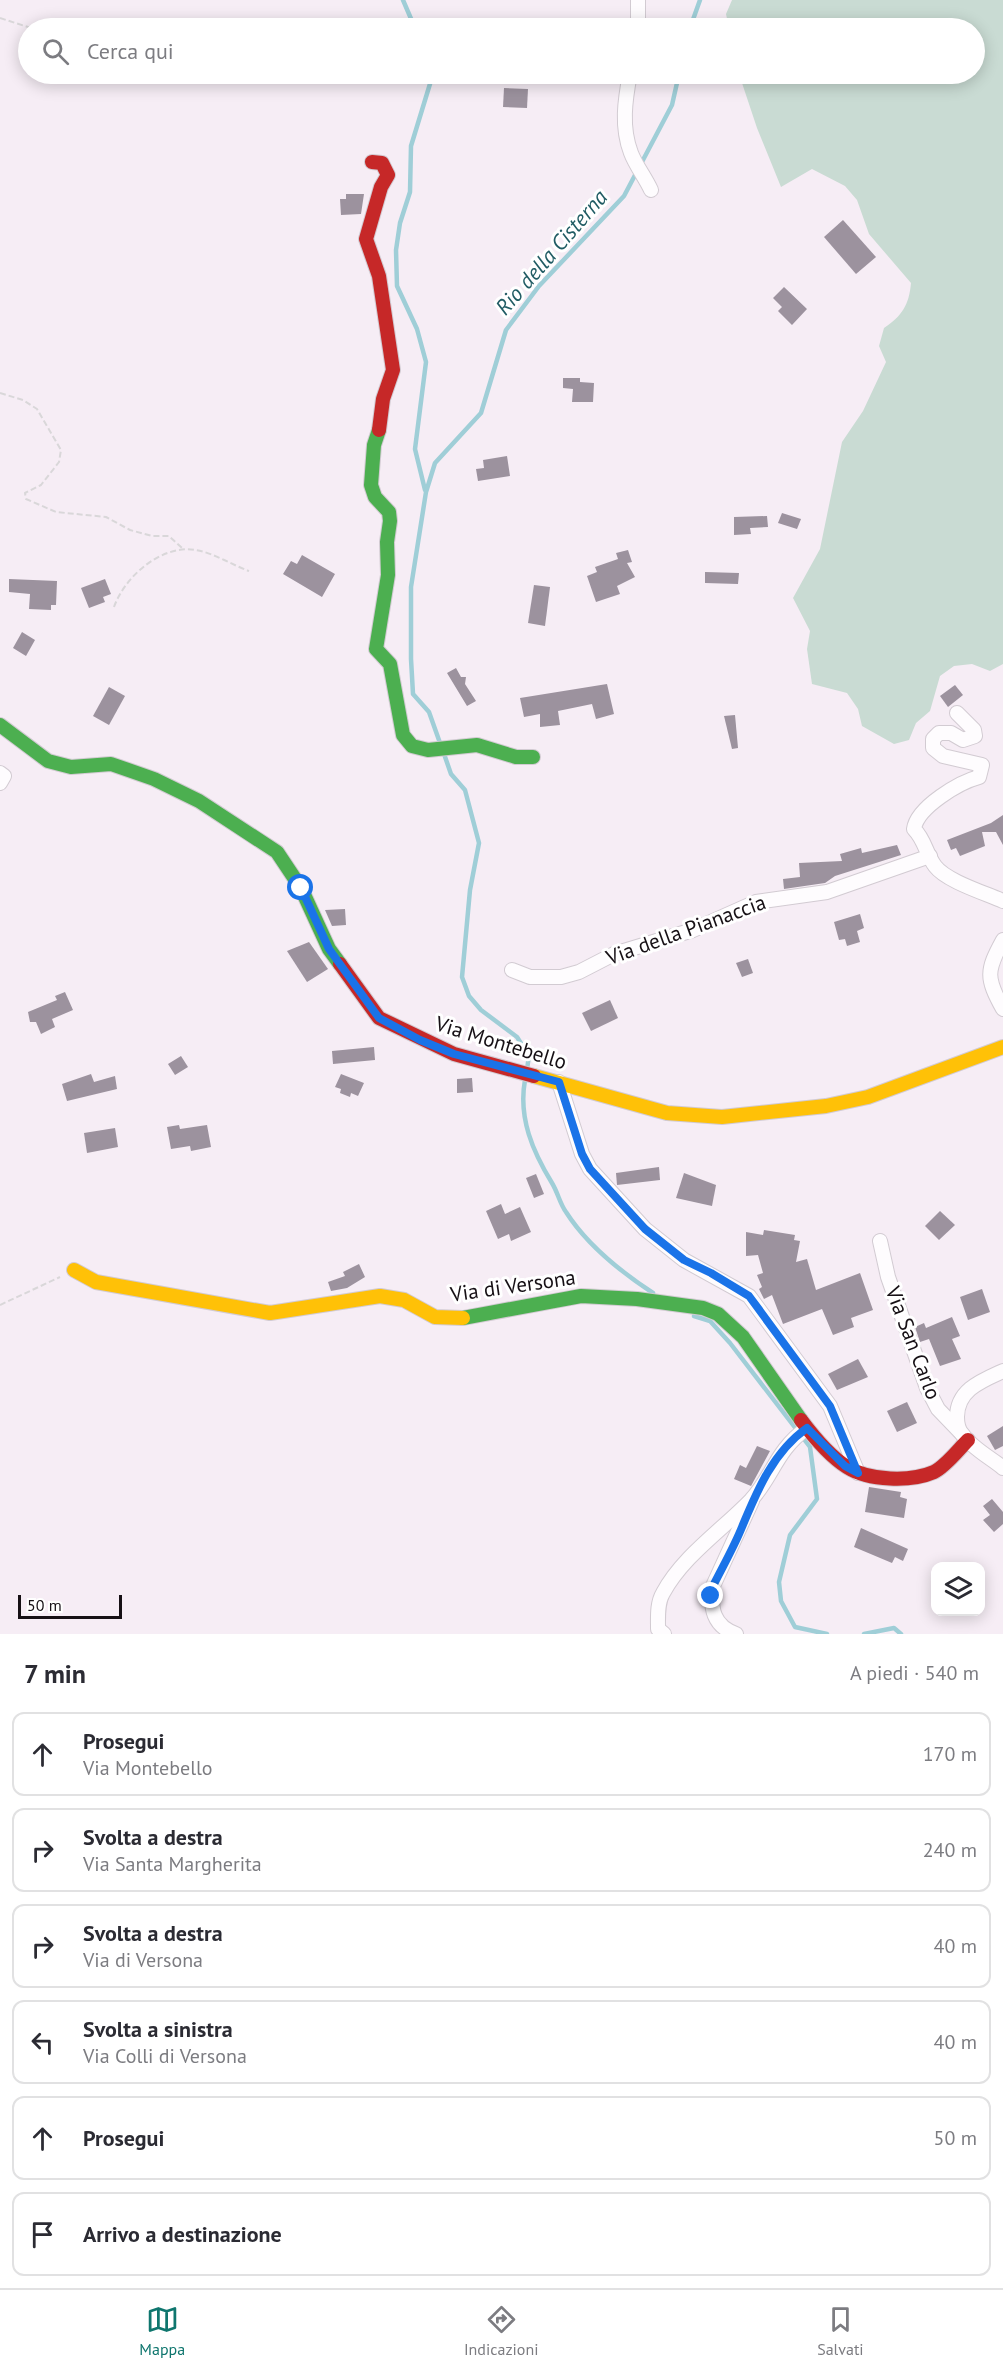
<!DOCTYPE html>
<html lang="it">
<head>
<meta charset="utf-8">
<style>
  body { margin:0; font-family:"PT Sans",sans-serif; background:#f2f2f3; color:#2b2b33 }
  .controls { position:absolute; right:18px; bottom:18px; display:grid; overflow:hidden; border-radius:12px; box-shadow:0 3px 15px #0003 }
  .controls button { width:54px; height:54px; display:grid; place-items:center; padding:0; border:0; border-bottom:2px solid #e1e1e2; background:#fff; color:#2b2b33; font:30px sans-serif }
  .scale { position:absolute; left:18px; bottom:15px; width:104px; box-sizing:border-box; padding-left:6px; border:3px solid #161015; border-top:0; font-size:16px; line-height:21px; white-space:nowrap; color:#161015; -webkit-text-stroke:4px #fff; paint-order:stroke }
  .stop { position:absolute; width:18px; height:18px; margin:-14px; border:4px solid #1a73e8; border-radius:50%; background:#fff }
  .stop.end { background:#1a73e8; border-color:#fff; box-shadow:0 2px 6px #0008 }
  .list { margin:0; padding:0; list-style:none }
  h2 { display:flex; justify-content:space-between; align-items:center; height:78px; margin:0; padding:0 24px; font-size:26px }
  h2 small { font-size:20px; font-weight:400; color:#7c7c81 }
  .list li { display:grid; grid-template-columns:39px 1fr auto; gap:18px; align-items:center; box-sizing:border-box; height:84px; margin:0 12px 12px; padding:0 12px; border:2px solid #e1e1e2; border-radius:12px }
  .list b { display:block; font-size:22px; white-space:nowrap }
  .list p { margin:0; font-size:20px; white-space:nowrap; color:#7c7c81 }
  .list em { font-size:20px; font-style:normal; color:#7c7c81 }
  .icon { flex:none; width:33px; height:33px; fill:none; stroke:currentColor; stroke-width:2; stroke-linecap:round; stroke-linejoin:round }
  .map { position:relative; flex:none; width:1003px; height:1634px; overflow:hidden }
  .search { position:absolute; background:#fff; box-shadow:0 3px 15px #0003; left:18px; right:18px; top:18px; height:66px; display:flex; align-items:center; gap:15px; box-sizing:border-box; padding:0 21px; border-radius:33px; color:#7c7c81; font-size:22px }
  .sheet { height:654px; background:#fff }
  nav { display:flex; justify-content:space-around; align-items:center; box-sizing:border-box; height:84px; border-top:2px solid #e1e1e2; background:#fff; font-size:16px; color:#7c7c81 }
  nav a { display:grid; justify-items:center; gap:3px }
  nav .on { color:#0f766e }
  .map>svg:first-child { display:block }
  .green { fill:#c9dbd3 }
  .lines { fill:none; stroke-linecap:round; stroke-linejoin:round }
  .stream { stroke:#9fced7; stroke-width:4.5 }
  .building { fill:#9c929e }
  .street-casing { stroke:#d2cbd2; stroke-width:16 }
  .fast-casing { stroke:#d2cbd2; stroke-width:16 }
  .slow-casing { stroke:#d2cbd2; stroke-width:16 }
  .jam-casing { stroke:#d2cbd2; stroke-width:16 }
  .path { stroke:#d9d7d9; stroke-width:2; stroke-dasharray:6 3; stroke-linecap:butt }
  .street { stroke:#fefcfe; stroke-width:14 }
  .fast { stroke:#4caf50; stroke-width:14 }
  .slow { stroke:#ffc107; stroke-width:14 }
  .jam { stroke:#c62828; stroke-width:14 }
  .route { stroke:#1a73e8; stroke-width:8 }
  .labels { text-anchor:middle; stroke-width:6; stroke-linejoin:round; paint-order:stroke }
  .street-label { font-size:21px; fill:#161015; stroke:#fff }
  .water-label { font-size:22px; font-style:italic; fill:#215c64; stroke:#fff }
</style>
</head>
<body>
<div class="map">
<svg width="1003" height="1634" viewBox="0 0 1003 1634">
  <rect width="100%" height="100%" fill="#f6edf5"/>
  <path class="green" d="M732 0H1003V664L990 671 972 664 954 666 940 676 930 711 916 723 909 740 894 744 862 726 858 709 847 693 812 684 807 649 810 631 793 598 820 549 842 442 863 411 886 362 879 346 884 328C902 316 909 305 911 283L869 234 857 200 845 186 812 169 781 187 757 128 739 74H974V28H729L726 14Z"/>
  <g class="lines">
    <g class="stream">
      <polyline points="403,0 415,28"/>
      <polyline points="690,28 700,0"/>
      <polyline points="425,490 415,449 426,362 417,329 397,286 396,250 400,223 410,192 411,146 433,74"/>
      <polyline points="440,743 429,712 413,694 411,659 411,587 426,492 435,463 481,413 506,330 539,286 624,196 672,105 679,74"/>
      <polyline points="443,751 451,774 465,790 479,843 470,890 462,977 469,996 481,1010 517,1037 529,1056 527,1069"/>
      <path d="M525 1080C518 1118 533 1152 552 1183 558 1193 560 1204 566 1212 587 1245 621 1272 653 1293"/>
      <polyline points="694,1316 710,1321 730,1343 810,1447 817,1499 790,1535 779,1582 781,1601 795,1627 827,1634"/>
      <polyline points="864,1634 894,1628 901,1634"/>
    </g>
  </g>
  <g class="building">
    <polygon points="504,88 528,89 527,108 503,107"/>
    <polygon points="346,194 364,194 361,214 341,215 340,199 346,199"/>
    <polygon points="843,220 876,257 856,274 824,237"/>
    <polygon points="784,287 807,309 792,325 778,311 782,307 773,298"/>
    <polygon points="563,378 580,378 580,382 594,383 593,402 572,402 573,389 563,388"/>
    <polygon points="507,456 510,476 478,481 476,469 484,468 483,460"/>
    <polygon points="782,513 801,519 797,529 778,523"/>
    <polygon points="767,516 768,527 750,528 751,534 734,535 734,517"/>
    <polygon points="628,550 632,562 627,563 635,577 617,586 620,594 596,602 587,576 597,572 595,567 618,559 616,553"/>
    <polygon points="302,555 335,574 322,597 283,574 291,561 297,564"/>
    <polygon points="705,572 739,573 738,584 705,583"/>
    <polygon points="9,579 57,581 56,605 51,605 51,610 29,609 30,594 9,592"/>
    <polygon points="105,579 111,594 103,597 105,602 89,608 81,588"/>
    <polygon points="534,585 550,587 545,626 528,623"/>
    <polygon points="22,632 35,640 26,656 13,648"/>
    <polygon points="456,668 461,677 466,677 465,684 476,701 467,706 447,673"/>
    <polygon points="607,684 614,714 596,719 592,704 558,711 560,725 540,727 540,714 524,717 520,698"/>
    <polygon points="955,685 963,695 948,707 940,696"/>
    <polygon points="109,687 125,696 109,725 93,716"/>
    <polygon points="735,715 738,748 732,749 724,716"/>
    <polygon points="1003,815 1003,845 996,832 982,832 985,846 960,856 956,848 951,850 947,840 991,823"/>
    <polygon points="897,845 901,855 835,876 825,883 784,889 783,879 800,877 799,863 842,861 840,854 861,848 862,853"/>
    <polygon points="345,909 346,925 332,926 325,910"/>
    <polygon points="860,914 864,928 857,931 860,942 847,946 845,939 839,940 834,922"/>
    <polygon points="309,942 328,969 307,982 287,951"/>
    <polygon points="748,959 753,973 742,977 736,963"/>
    <polygon points="65,992 73,1010 52,1019 55,1027 41,1034 36,1022 30,1022 28,1012 57,1000 55,996"/>
    <polygon points="610,1000 618,1018 591,1031 582,1013"/>
    <polygon points="374,1047 375,1060 333,1064 332,1051"/>
    <polygon points="181,1056 188,1067 175,1075 168,1064"/>
    <polygon points="91,1074 94,1082 115,1076 117,1089 67,1101 62,1084"/>
    <polygon points="341,1074 364,1083 358,1096 351,1093 350,1097 340,1093 341,1089 335,1087"/>
    <polygon points="472,1078 473,1092 457,1093 457,1079"/>
    <polygon points="179,1125 180,1129 207,1125 211,1147 191,1151 190,1146 171,1149 167,1127"/>
    <polygon points="115,1128 118,1147 87,1153 84,1133"/>
    <polygon points="659,1167 660,1180 617,1185 616,1173"/>
    <polygon points="684,1173 716,1185 712,1206 676,1198"/>
    <polygon points="536,1174 544,1194 534,1198 526,1178"/>
    <polygon points="501,1204 505,1214 520,1207 531,1232 511,1241 509,1234 498,1239 486,1211"/>
    <polygon points="940,1211 955,1225 939,1240 925,1226"/>
    <polygon points="764,1230 795,1235 794,1240 800,1241 796,1262 807,1259 816,1290 860,1273 873,1310 851,1318 854,1327 833,1335 822,1309 783,1324 772,1295 764,1299 759,1289 762,1287 757,1275 763,1273 758,1255 746,1256 746,1232 763,1235"/>
    <polygon points="359,1264 365,1277 347,1288 331,1291 328,1282 345,1276 343,1272"/>
    <polygon points="982,1289 990,1312 968,1320 960,1297"/>
    <polygon points="952,1317 960,1336 952,1339 961,1359 940,1366 929,1339 920,1342 915,1327 924,1323 926,1328"/>
    <polygon points="858,1359 868,1377 837,1390 828,1374"/>
    <polygon points="907,1402 917,1423 897,1432 887,1411"/>
    <polygon points="1003,1426 1003,1446 995,1450 987,1436"/>
    <polygon points="757,1446 770,1451 751,1486 734,1479 740,1465 746,1468"/>
    <polygon points="869,1487 901,1492 900,1497 907,1499 904,1518 865,1512"/>
    <polygon points="992,1499 1003,1512 1003,1524 994,1532 983,1520 990,1515 983,1506"/>
    <polygon points="861,1528 908,1549 903,1561 895,1557 892,1563 854,1547"/>
  </g>
  <g class="lines">
    <g class="street-casing">
      <g id="street">
        <polyline points="638,28 638,0"/>
        <path d="M630 74C625 100 621 127 631 153 636 166 645 177 651 190"/>
        <path d="M957 713 974 730 975 736 963 740 951 733H939L933 739V748L943 756 982 765 979 777C960 782 917 807 914 829 925 840 926 854 935 866 946 881 985 893 1003 901"/>
        <polyline points="0,773 4,776 0,783"/>
        <path d="M1003 940C986 971 986 978 1003 1009"/>
        <polyline points="512,970 530,977 561,977 579,972 614,954 693,930 756,902 827,892 930,856"/>
        <polyline points="559,1082 582,1154 590,1169 645,1229 684,1260 749,1296 830,1406 858,1473"/>
        <polyline points="880,1241 888,1277 927,1388 938,1409 963,1435"/>
        <path d="M1003 1371C981 1381 957 1390 957 1417 957 1423 959 1431 963 1435 972 1448 991 1458 1003 1468"/>
        <path d="M664 1634 658 1629C658 1617 657 1603 663 1593 683 1556 722 1530 751 1500 773 1476 776 1450 807 1428"/>
        <path d="M736 1634C713 1626 710 1608 713 1586L752 1501"/>
      </g>
    </g>
    <g class="fast-casing">
      <g id="fast">
        <polyline points="379,430 374,445 371,485 375,497 389,512 390,521 387,542 388,575 376,649 390,664 403,735 412,746 428,750 477,745 516,757 533,757"/>
        <polyline points="0,725 48,761 71,767 111,764 154,779 199,801 277,852 301,888 329,949 340,964"/>
        <polyline points="463,1318 581,1296 637,1299 703,1308 718,1314 743,1337 801,1420"/>
      </g>
    </g>
    <g class="slow-casing">
      <g id="slow">
        <polyline points="534,1076 667,1113 722,1117 826,1106 868,1097 1003,1047"/>
        <polyline points="74,1270 96,1282 270,1313 380,1296 404,1300 435,1317 463,1318"/>
      </g>
    </g>
    <g class="jam-casing">
      <g id="jam">
        <polyline points="372,162 382,163 388,175 381,187 366,239 379,276 393,370 383,399 379,430"/>
        <polyline points="340,964 379,1018 454,1054 534,1076"/>
        <path d="M801 1420C813 1436 831 1457 847 1467 869 1481 911 1482 934 1472 946 1466 958 1450 968 1440"/>
      </g>
    </g>
    <g class="path">
      <polyline points="0,18 31,28"/>
      <polyline points="0,393 23,400 37,409 61,450 59,462 41,485 25,493 26,499 56,512 106,517 130,530 152,536 169,536 182,548"/>
      <path d="M114 607C125 576 162 544 196 550 214 553 232 565 249 571"/>
      <polyline points="0,1305 60,1277"/>
    </g>
    <use href="#street" class="street"/>
    <use href="#fast" class="fast"/>
    <use href="#slow" class="slow"/>
    <use href="#jam" class="jam"/>
  </g>
  <g class="lines">
    <path class="route" d="M301 888 329 949 379 1018 420 1040 454 1054 559 1082 582 1154 590 1169 645 1229 684 1260 711 1273 749 1296 830 1406 858 1473 845 1466 807 1428C773 1452 757 1491 742 1527 734 1547 723 1566 713 1586L711 1596"/>
  </g>
  <g class="labels">
    <g class="street-label">
      <text transform="translate(686 930) rotate(-20)" y="7">Via della Pianaccia</text>
      <text transform="translate(501 1043) rotate(17)" y="7">Via Montebello</text>
      <text transform="translate(513 1286) rotate(-8)" y="7">Via di Versona</text>
      <text transform="translate(913 1343) rotate(69)" y="7">Via San Carlo</text>
    </g>
    <g class="water-label">
      <text transform="translate(551 252) rotate(-49)" y="8">Rio della Cisterna</text>
    </g>
  </g>
</svg>
<div class="controls">
<button><svg class="icon" aria-label="layers" viewBox="0 0 24 24"><path d="M12 4l9 5-9 5-9-5zM3 14l9 5 9-5"/></svg></button>
</div>
<div class="scale">50 m</div>
<div class="stop" style="left:301px;top:888px"></div>
<div class="stop end" style="left:711px;top:1596px"></div>
<div class="search"><svg class="icon" aria-label="search" viewBox="0 0 24 24"><circle cx="10" cy="10" r="6"/><path d="M15 15l6 6"/></svg>Cerca qui</div>
</div>
<section class="sheet">
<h2>7 min<small>A piedi · 540 m</small></h2>
<ul class="list">
<li><svg class="icon" aria-label="ahead" viewBox="0 0 24 24"><path d="M12 20V5M6 11l6-6 6 6"/></svg><div><b>Prosegui</b><p>Via Montebello</p></div><em>170 m</em></li>
<li><svg class="icon" aria-label="right" viewBox="0 0 24 24"><path d="M7 20v-9h11M14 6l5 5-5 5"/></svg><div><b>Svolta a destra</b><p>Via Santa Margherita</p></div><em>240 m</em></li>
<li><svg class="icon" aria-label="right" viewBox="0 0 24 24"><path d="M7 20v-9h11M14 6l5 5-5 5"/></svg><div><b>Svolta a destra</b><p>Via di Versona</p></div><em>40 m</em></li>
<li><svg class="icon" aria-label="left" viewBox="0 0 24 24"><path d="M17 20v-9H6M10 6l-5 5 5 5"/></svg><div><b>Svolta a sinistra</b><p>Via Colli di Versona</p></div><em>40 m</em></li>
<li><svg class="icon" aria-label="ahead" viewBox="0 0 24 24"><path d="M12 20V5M6 11l6-6 6 6"/></svg><div><b>Prosegui</b></div><em>50 m</em></li>
<li><svg class="icon" aria-label="arrive" viewBox="0 0 24 24"><path d="M6 21V4h12l-3 4 3 4H6"/></svg><div><b>Arrivo a destinazione</b></div></li>
</ul>
</section>
<nav>
<a class="on"><svg class="icon" aria-label="map" viewBox="0 0 24 24"><path d="M3 6l6-2 6 2 6-2v14l-6 2-6-2-6 2zM9 4v14M15 6v14"/></svg>Mappa</a>
<a><svg class="icon" aria-label="directions" viewBox="0 0 24 24"><path d="M12 3l9 9-9 9-9-9zM9 14v-3h6M13 9l2 2-2 2"/></svg>Indicazioni</a>
<a><svg class="icon" aria-label="saved" viewBox="0 0 24 24"><path d="M7 4h10v16l-5-4-5 4z"/></svg>Salvati</a>
</nav>
</body>
</html>
